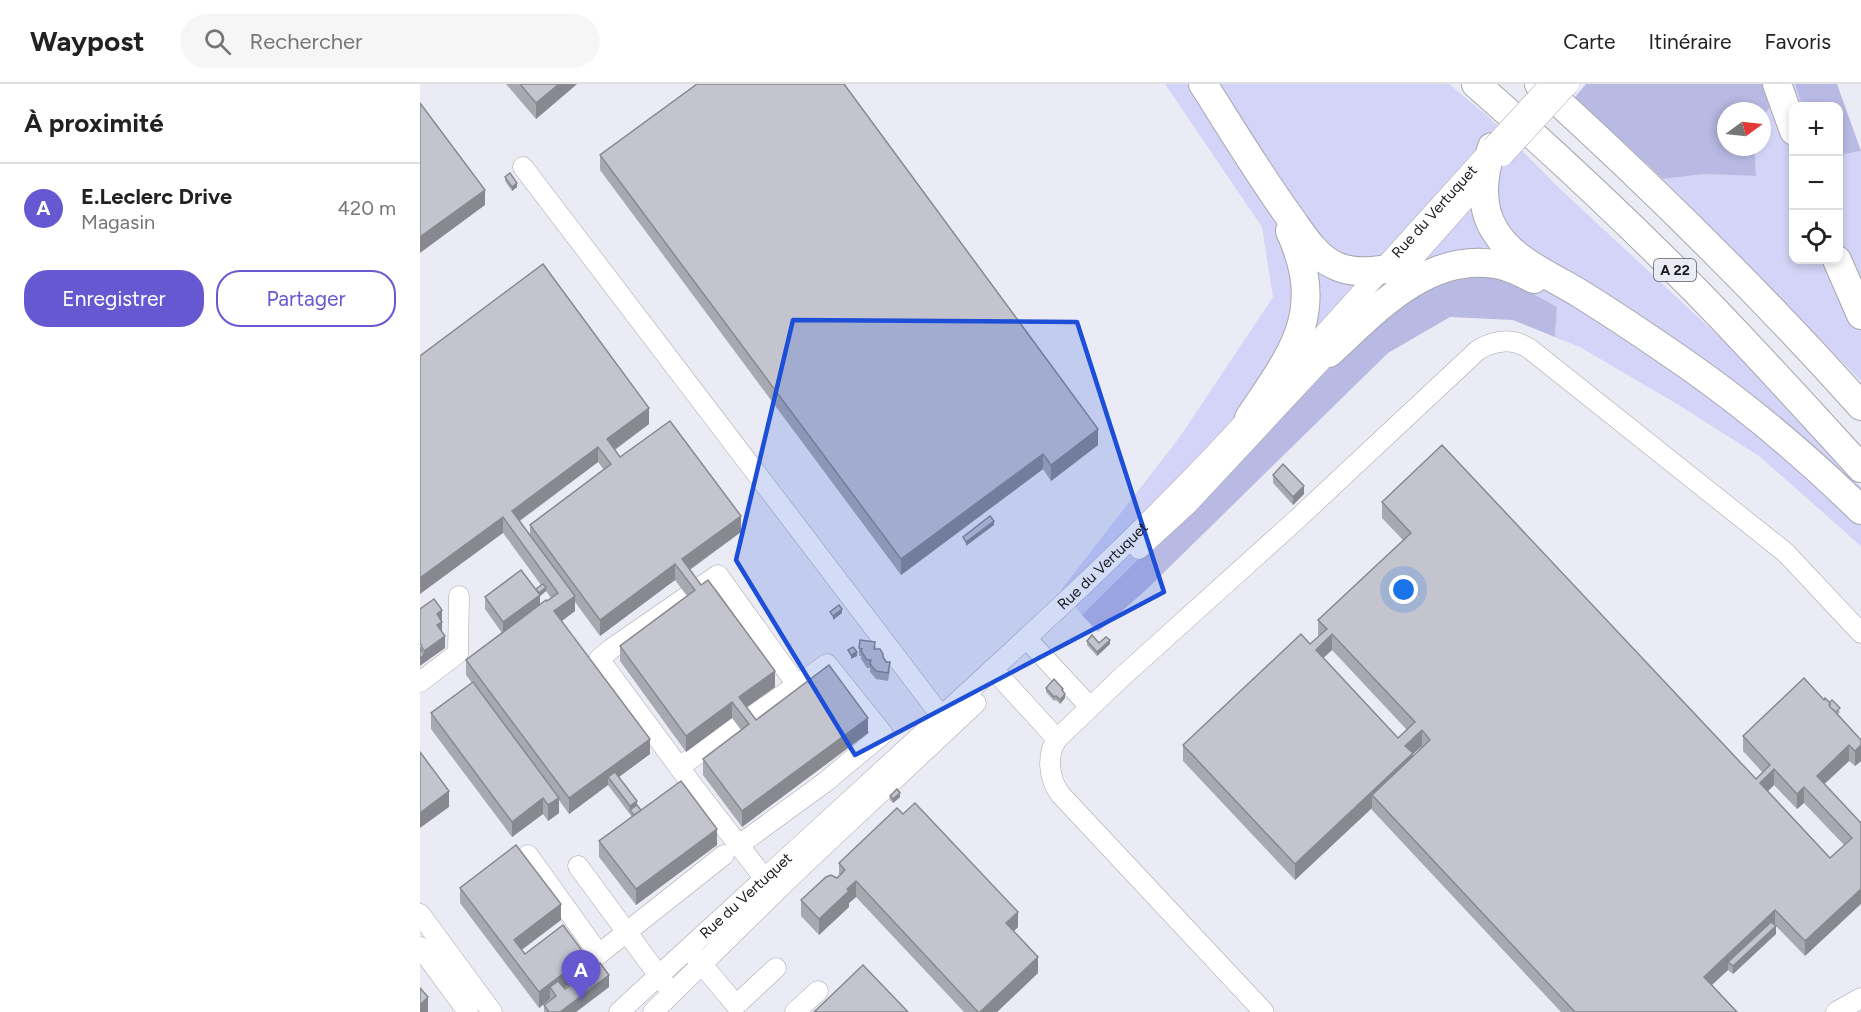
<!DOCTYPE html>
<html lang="fr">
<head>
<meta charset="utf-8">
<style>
  body { margin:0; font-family:Figtree,sans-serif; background:#f6f6f6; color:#222 }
  .controls { position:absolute; right:18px; top:18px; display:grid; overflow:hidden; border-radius:12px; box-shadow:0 3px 9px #0003 }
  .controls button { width:54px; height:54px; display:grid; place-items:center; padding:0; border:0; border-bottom:2px solid #e0e0e0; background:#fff; color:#222; font:30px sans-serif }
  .compass { position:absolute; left:1297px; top:18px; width:54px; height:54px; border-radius:50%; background:#fff; box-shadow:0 3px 9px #0003; rotate:75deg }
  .you { position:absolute; left:984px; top:506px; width:21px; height:21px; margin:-15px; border:4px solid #fff; border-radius:50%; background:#1a73e8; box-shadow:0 0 0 9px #1a73e833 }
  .badge { display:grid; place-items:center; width:39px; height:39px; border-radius:50%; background:#6658d1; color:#fff; font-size:20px; font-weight:700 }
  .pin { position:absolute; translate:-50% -50px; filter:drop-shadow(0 2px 3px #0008) }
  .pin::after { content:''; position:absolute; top:32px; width:21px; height:18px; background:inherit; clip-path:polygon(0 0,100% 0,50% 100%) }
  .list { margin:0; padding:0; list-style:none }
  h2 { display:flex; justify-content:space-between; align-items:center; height:78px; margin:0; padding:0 24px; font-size:26px }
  h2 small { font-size:20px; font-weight:400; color:#767676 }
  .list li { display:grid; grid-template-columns:39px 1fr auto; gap:18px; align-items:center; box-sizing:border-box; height:90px; padding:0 24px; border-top:2px solid #e0e0e0 }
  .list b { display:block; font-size:22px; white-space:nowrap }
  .list p { margin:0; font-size:20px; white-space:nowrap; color:#767676 }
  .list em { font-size:20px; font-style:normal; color:#767676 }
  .actions { display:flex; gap:12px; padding:18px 24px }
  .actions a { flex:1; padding:14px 0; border:2px solid #6658d1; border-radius:24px; text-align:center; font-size:21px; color:#6658d1 }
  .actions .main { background:#6658d1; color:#fff }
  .icon { flex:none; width:33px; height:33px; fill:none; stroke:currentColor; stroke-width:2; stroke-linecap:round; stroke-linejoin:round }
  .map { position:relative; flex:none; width:1441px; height:928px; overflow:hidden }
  header { display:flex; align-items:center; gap:36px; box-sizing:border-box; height:84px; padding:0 30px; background:#fff; border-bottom:2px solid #e0e0e0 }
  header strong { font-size:28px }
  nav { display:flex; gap:33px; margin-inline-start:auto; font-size:21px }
  .search { width:420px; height:54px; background:#f6f6f6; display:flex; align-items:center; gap:15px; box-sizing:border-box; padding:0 21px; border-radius:33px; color:#767676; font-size:22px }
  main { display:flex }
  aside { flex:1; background:#fff }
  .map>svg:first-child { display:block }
  .green { fill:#d3d4f7 }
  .forest { fill:#b9bae4 }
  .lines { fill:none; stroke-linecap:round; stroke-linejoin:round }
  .minor-casing { stroke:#a6a6af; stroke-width:21 }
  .highway-casing { stroke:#a6a6af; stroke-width:30 }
  .minor { stroke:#fff; stroke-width:20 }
  .highway { stroke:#fff; stroke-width:28 }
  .minor-bridge-casing { stroke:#a6a6af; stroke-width:21; stroke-linecap:butt }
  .minor-bridge { stroke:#fff; stroke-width:20 }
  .wall { fill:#a8a9b0; fill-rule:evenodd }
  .shaded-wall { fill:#888990 }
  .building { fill:#c3c4cd; stroke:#888990; stroke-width:1.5; fill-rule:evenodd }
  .marked { fill:#1d4ed8; fill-opacity:0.2; stroke:#1d4ed8; stroke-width:4.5; stroke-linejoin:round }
  .labels { text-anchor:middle; stroke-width:4.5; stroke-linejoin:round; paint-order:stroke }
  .shield { fill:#eaebf4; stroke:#5a5a60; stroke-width:1.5 }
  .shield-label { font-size:14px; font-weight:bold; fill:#1c1c20 }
  .street-label { font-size:15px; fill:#1c1c20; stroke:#eaebf4 }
</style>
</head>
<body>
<header>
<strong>Waypost</strong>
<div class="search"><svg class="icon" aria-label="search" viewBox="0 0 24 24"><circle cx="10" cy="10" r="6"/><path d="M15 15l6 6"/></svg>Rechercher</div>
<nav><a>Carte</a><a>Itinéraire</a><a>Favoris</a></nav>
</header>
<main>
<aside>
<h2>À proximité<small></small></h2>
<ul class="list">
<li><span class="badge">A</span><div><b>E.Leclerc Drive</b><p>Magasin</p></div><em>420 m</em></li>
</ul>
<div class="actions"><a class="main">Enregistrer</a><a>Partager</a></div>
</aside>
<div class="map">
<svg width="1441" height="928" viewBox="0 0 1441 928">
  <rect width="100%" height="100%" fill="#eaebf4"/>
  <g class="green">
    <polygon points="745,0 1029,0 1070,34 1138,103 1322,274 1441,403 1441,462 1339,372 1257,320 1160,263 1135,253 1137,223 1085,194 865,328 662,531 641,506 759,354 853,213 842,143"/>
    <polygon points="1347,0 1375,0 1382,22 1374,22 1374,176 1418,176 1419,71 1441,67 1441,297 1243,95 1284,90 1336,92 1335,63 1342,63 1342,33 1352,21"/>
  </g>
  <g class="forest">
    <polygon points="1166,0 1347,0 1352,21 1342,33 1342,27 1306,27 1306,63 1335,63 1336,92 1284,90 1243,95 1155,13"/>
    <polygon points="1375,0 1417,0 1441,67 1419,71 1418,22 1382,22"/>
    <polygon points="1050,191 1085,194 1137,223 1135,253 1093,236 1030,233 968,269 726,506 678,548 662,531 941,253 1006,204"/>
  </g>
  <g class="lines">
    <g class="minor-casing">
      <g id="minor">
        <polyline points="103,83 528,641"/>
        <polyline points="981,188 1067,91"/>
        <path id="s1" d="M867 291 1068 68"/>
        <polyline points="719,465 767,421 917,260"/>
        <polyline points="606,554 670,623"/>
        <polyline points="573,585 637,655"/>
        <polyline points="0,598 38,569 39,512"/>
        <polyline points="259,683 377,601"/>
        <polyline points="319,761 404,699 463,650 407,580 377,601 298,491 191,565 179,575 276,706 345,795 354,805"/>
        <polyline points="108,771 179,870 304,771"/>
        <polyline points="158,782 245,900"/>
        <polyline points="0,830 72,928"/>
        <polyline points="0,863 48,928"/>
        <polyline points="274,871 316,921 356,884"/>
        <path id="s2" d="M199 928C307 829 415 730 523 631 631 532 739 433 837 324"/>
        <polyline points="233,928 379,785 556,619"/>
        <polyline points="375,928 398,907"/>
        <path d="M844 928 640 710C629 695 626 671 637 655L703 592 875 437 1058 266C1075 256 1093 254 1110 265L1366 469 1441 549"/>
        <polyline points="1416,928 1441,914"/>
      </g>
    </g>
    <g class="highway-casing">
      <g id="highway">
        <path d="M783 0C811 44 838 89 869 132 882 150 895 173 916 182 938 192 966 186 989 180"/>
        <path d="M1056 0C1131 66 1205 135 1276 207 1332 264 1386 324 1441 384"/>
        <path d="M1119 0C1231 102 1340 209 1441 322"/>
        <polyline points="1357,0 1374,47"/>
        <path d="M1072 63C1063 90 1059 122 1075 147 1092 176 1131 192 1159 209 1196 232 1233 257 1269 282 1330 325 1388 374 1441 426"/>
        <polyline points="1417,176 1441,231"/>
        <path d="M909 269C954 228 1006 169 1075 180 1089 182 1102 189 1114 195"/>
        <path d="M829 334C873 268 907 229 870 147"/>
      </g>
    </g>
    <use href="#minor" class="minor"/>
    <use href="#highway" class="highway"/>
    <g class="minor-bridge-casing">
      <g id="minor-bridge">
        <polyline points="1072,63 1130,0"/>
        <polyline points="1083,72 1149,0"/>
      </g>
    </g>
    <use href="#minor-bridge" class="minor-bridge"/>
  </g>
  <g class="wall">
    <polygon points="86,0 157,0 116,35"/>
    <polygon points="426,3 678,361 631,397 623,385 481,491 180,86 180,71"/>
    <polygon points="85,93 97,103 92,107 85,97"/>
    <path d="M0 272 229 340 195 366 200 373 321 448 270 486 355 603 327 623 336 636 448 649 322 743 283 691V675L321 646 312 634 266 668 200 577V562L267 512 255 496 180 552 155 518V527L142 537 230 670 199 693 221 726 297 761 216 821 179 773V757L212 733 188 701 149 730 139 716V729L128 737 123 730 92 753 11 645V629L52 599 46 591V576L82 549 65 525V513L116 505 121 501 83 449ZM178 378 184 386 110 441V450L100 437ZM126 507 131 514 120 520V512Z"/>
    <polygon points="853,391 884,410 873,421 853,399"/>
    <path d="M962 418 1336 695 1343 689 1323 667V652L1404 616 1420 628 1418 630 1441 656V677L1435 682 1429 677 1404 700 1441 739 1385 872 1355 841 1356 850 1313 890 1308 886 1292 901 1317 928H1141L952 726V724L875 796 763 677V661L890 560 899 552 898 551V536L983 456 962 434ZM912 566 987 646 978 654 903 574ZM1002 662 1003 663 993 672V670ZM1354 701 1377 725 1384 719 1424 761 1410 774 1348 707Z"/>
    <polygon points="667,557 679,559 690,560 677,572 667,561"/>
    <polygon points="439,564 455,565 463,574 470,586 468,597 456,595 450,588 450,584 447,584 441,575 441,572 439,572"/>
    <polygon points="626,604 643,608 645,614 640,620 636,616 634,617 626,608"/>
    <polygon points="470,712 480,713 473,719 470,716"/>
    <polygon points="419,779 598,843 594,847 618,889 577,928 544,928 436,813 429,819 429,823 399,851 381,832 381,816 419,792"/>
    <polygon points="40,804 141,836 102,866 105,870 166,888 144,904 145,905 189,903 156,928 124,928 124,921 131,916 130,915 119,924 40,819"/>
  </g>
  <g class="shaded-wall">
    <polygon points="139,0 157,0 116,35 116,19"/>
    <polygon points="97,99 97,103 92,107 92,103"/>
    <polygon points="65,106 65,121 0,169 0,153"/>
    <polygon points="229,324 229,340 187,371 187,355"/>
    <polygon points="678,345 678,361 631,397 631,381"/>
    <polygon points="178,363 178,378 92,442 92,427"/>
    <polygon points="623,370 623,385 481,491 481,475"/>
    <polygon points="884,402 884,410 873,421 873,413"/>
    <polygon points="321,432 321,448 263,490 262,475"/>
    <polygon points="83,433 83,449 0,510 0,494"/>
    <polygon points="574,437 574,441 546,462 546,458"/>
    <polygon points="255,480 255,496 180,552 180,536"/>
    <polygon points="126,503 126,507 120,512 120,522 83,550 83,538"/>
    <polygon points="155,512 155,527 134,543 134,527"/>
    <polygon points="422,525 422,529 413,536 413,532"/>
    <polygon points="22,526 22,549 17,553 17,530"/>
    <polygon points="912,550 912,566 896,581 896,566"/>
    <polygon points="25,552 25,564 4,579 4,567"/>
    <polygon points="690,556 690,560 677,572 677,568"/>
    <polygon points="437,568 437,572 431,575 431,571"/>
    <polygon points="4,571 4,579 0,582 0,574"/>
    <polygon points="355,587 355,603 320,628 319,613"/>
    <polygon points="645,610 645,614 640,620 640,616"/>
    <polygon points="312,618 312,634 266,668 266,652"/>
    <polygon points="448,634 448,649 322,743 322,727"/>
    <polygon points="1002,646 1002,662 993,670 993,685 952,711 952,724 875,796 875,780 985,662"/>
    <polygon points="230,655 230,670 192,698 188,693 188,701 149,730 149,714"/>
    <polygon points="1429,661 1429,677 1397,707 1397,692"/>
    <polygon points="1441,661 1441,677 1435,682 1435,667"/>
    <polygon points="1354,685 1354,701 1340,715 1340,699"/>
    <polygon points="1384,703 1384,719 1377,725 1377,710"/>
    <polygon points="29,707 29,723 0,744 0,729"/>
    <polygon points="480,709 480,713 473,719 473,715"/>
    <polygon points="123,714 123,730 92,753 92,738"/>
    <polygon points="139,714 139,729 128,737 128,721"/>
    <polygon points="217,717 217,725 210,726 210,730 210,722"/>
    <polygon points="297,745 297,761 216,821 216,805"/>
    <polygon points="436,797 436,813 429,819 429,823 399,851 399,835"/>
    <polygon points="1441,805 1441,820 1385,872 1385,857"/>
    <polygon points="141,820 141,836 94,871 94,856"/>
    <polygon points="1355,826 1355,841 1312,882 1308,878 1308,886 1284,908 1284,893"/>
    <polygon points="598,828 598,843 586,855 586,839"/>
    <polygon points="1356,842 1356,850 1313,890 1313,882"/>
    <polygon points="166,872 166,888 135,911 130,903 130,915 119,924 119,908"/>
    <polygon points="618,873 618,889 577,928 560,928"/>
    <polygon points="189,891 189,903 156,928 140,928"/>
    <polygon points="8,913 8,928 0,928 0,921"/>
  </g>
  <g class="building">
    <polygon points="100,0 139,0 116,19"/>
    <polygon points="277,0 424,0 678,345 631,381 623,370 481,475 180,71"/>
    <polygon points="0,19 65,106 0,153"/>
    <polygon points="90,89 97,99 92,103 85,93"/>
    <polygon points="123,180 229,324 187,355 200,373 250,337 321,432 262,475 281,501 288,496 355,587 319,613 336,636 409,581 448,634 322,727 283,675 329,640 312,618 266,652 200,562 275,506 255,480 180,536 110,441 191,380 178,363 92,427 155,512 134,527 230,655 149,714 46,576 126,516 127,517 138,509 83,433 0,494 0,272"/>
    <path d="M1022 361 1336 695 1350 681 1323 652 1384 594 1404 616 1405 614 1410 619 1409 621 1441 656V661L1435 667 1429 661 1397 692 1441 739V805L1385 857 1355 826 1284 893 1317 928H1155L952 711 1010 656 1002 646 985 662 993 669 875 780 763 661 881 550 890 560 907 545 898 536 991 449 962 418ZM912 550 995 638 978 654 896 566ZM1354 685 1377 710 1384 703 1432 754 1410 774 1340 699Z"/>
    <polygon points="863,380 884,402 873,413 853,391"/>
    <polygon points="570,432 574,437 546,458 543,453"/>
    <polygon points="101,486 120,511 83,538 65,513"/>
    <polygon points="123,500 126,503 119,509 116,505"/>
    <polygon points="14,515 22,526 17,530 22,538 17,541 25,552 4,567 0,559 0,525"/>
    <polygon points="419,521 422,525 413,532 410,528"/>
    <polygon points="672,551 679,559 686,553 690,556 677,568 667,557"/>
    <polygon points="440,556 455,558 454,565 460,565 463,570 463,573 466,578 470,578 468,589 456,587 450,580 451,576 447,576 441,567 442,565 439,564"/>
    <polygon points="0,563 4,571 0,574"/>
    <polygon points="433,563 437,568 431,571 428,566"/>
    <polygon points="634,595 643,605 642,606 645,610 640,616 636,612 634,613 626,604"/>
    <polygon points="53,598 139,714 128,721 123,714 92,738 11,629"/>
    <polygon points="1412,616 1420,624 1416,628 1410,623 1410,618"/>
    <polygon points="0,668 29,707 0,729"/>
    <polygon points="195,688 217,717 210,722 188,693"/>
    <polygon points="261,697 297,745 216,805 179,757"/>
    <polygon points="477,705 480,709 473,715 470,712"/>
    <polygon points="495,719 598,828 586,839 618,873 560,928 558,928 436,797 427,805 429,807 399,835 381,816 406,793 411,791 417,794 425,786 419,779 477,724 483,730"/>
    <polygon points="217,721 221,726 214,731 210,726"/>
    <polygon points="96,761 141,820 94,856 105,870 143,841 166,872 119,908 40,804"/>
    <polygon points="1351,838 1356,842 1313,882 1308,878"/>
    <polygon points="180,879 189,891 140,928 129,928 124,921 136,912 130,903 138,897 145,905"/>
    <polygon points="443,881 488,928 394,928"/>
    <polygon points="0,904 8,913 0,921"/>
  </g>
  <path class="marked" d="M373 236 657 238 744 508 435 671 316 476Z"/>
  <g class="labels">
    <rect class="shield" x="1234" y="175" width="42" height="22" rx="4.5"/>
    <g class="shield-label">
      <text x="1255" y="191">A 22</text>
    </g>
    <g class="street-label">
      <text dy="5" stroke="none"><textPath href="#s1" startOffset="220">Rue du Vertuquet</textPath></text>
      <text dy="5" stroke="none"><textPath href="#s2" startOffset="658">Rue du Vertuquet</textPath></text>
      <text dy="5" stroke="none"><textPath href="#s2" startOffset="172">Rue du Vertuquet</textPath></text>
    </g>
  </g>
</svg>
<div class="controls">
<button>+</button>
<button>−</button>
<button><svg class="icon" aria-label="locate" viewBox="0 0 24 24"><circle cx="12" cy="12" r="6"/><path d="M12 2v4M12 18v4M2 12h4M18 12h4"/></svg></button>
</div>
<svg class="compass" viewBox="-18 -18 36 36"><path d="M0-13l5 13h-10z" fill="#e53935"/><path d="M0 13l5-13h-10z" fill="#767676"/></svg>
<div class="you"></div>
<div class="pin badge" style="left:161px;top:916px">A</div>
</div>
</main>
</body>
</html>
